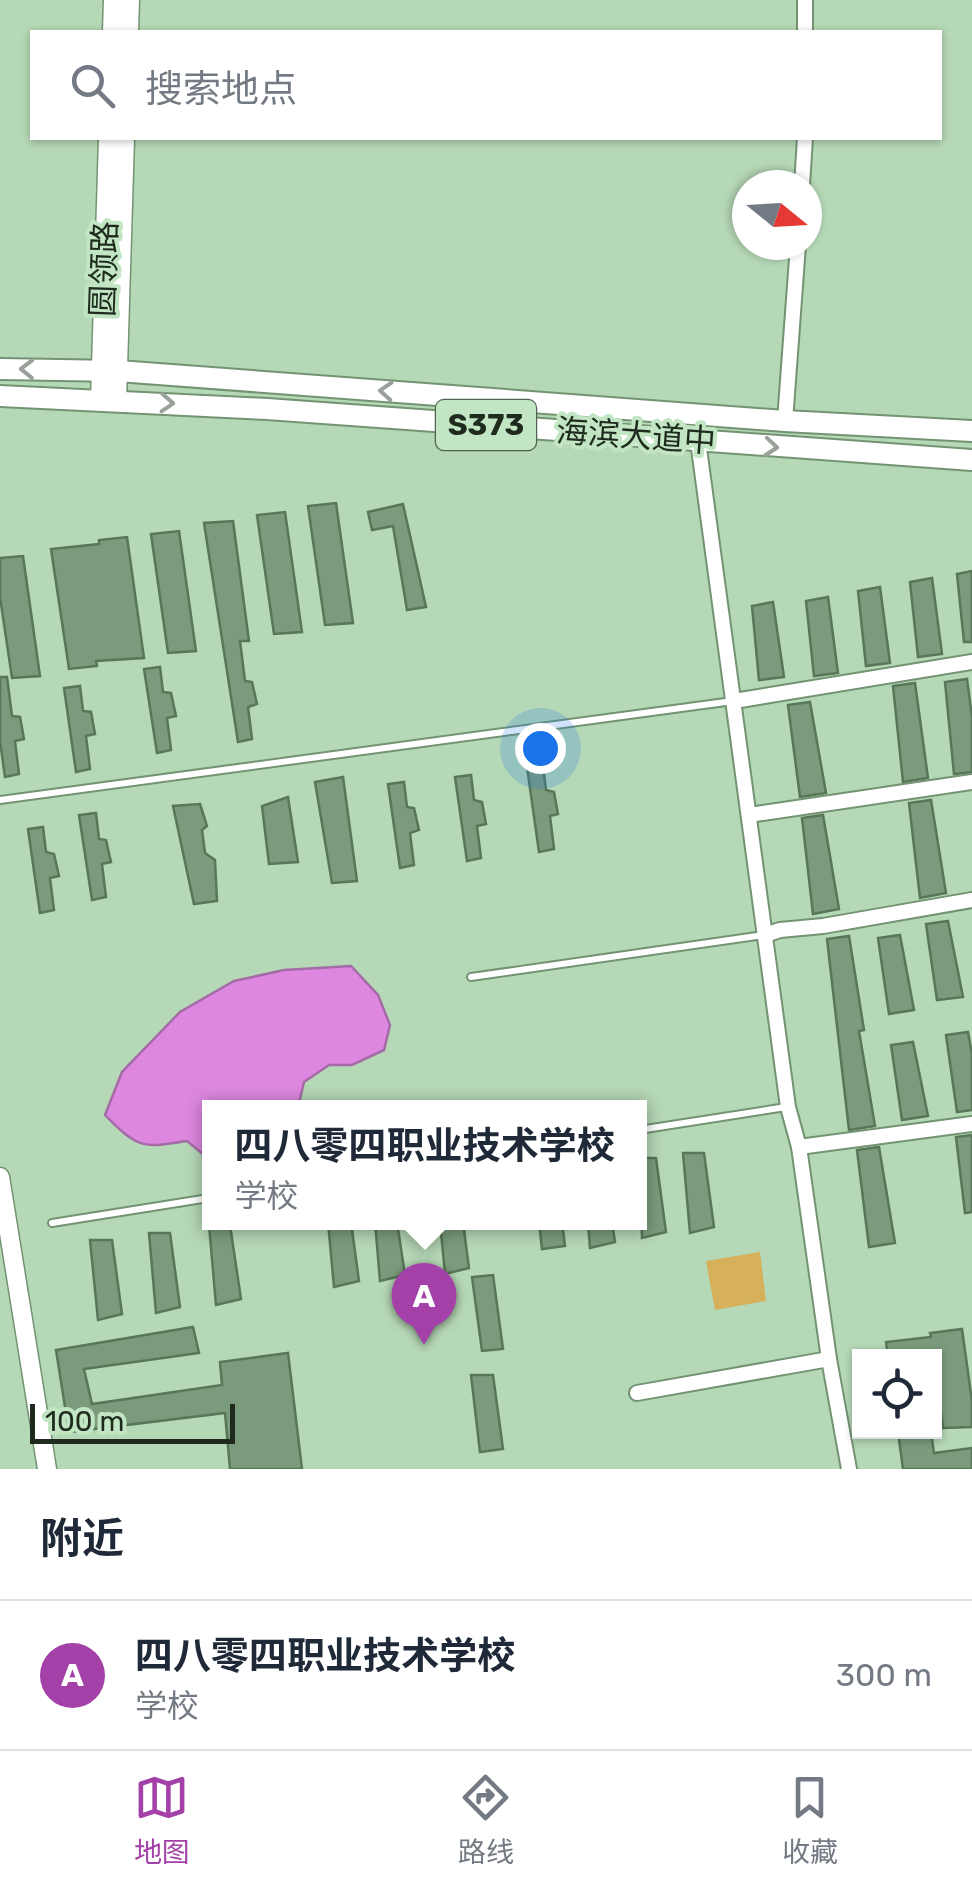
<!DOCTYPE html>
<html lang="zh">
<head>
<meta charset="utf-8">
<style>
  body { margin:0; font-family:Rubik,"Noto Sans SC",sans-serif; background:#f2f2f3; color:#1f2937 }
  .controls { position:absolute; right:30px; bottom:30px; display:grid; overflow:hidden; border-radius:0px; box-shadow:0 2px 8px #0004 }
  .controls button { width:90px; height:90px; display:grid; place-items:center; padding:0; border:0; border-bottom:2px solid #e0e1e3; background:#fff; color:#1f2937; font:50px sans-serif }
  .compass { position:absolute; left:732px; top:170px; width:90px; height:90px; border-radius:50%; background:#fff; box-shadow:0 2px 8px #0004; rotate:108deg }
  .scale { position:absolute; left:30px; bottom:25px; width:205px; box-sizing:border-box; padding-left:10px; border:5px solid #1e2b1e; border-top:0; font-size:28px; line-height:35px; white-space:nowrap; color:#1e2b1e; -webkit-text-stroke:8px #c2e5c3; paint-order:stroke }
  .you { position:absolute; left:540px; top:748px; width:35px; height:35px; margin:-25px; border:8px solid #fff; border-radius:50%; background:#1a73e8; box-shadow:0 0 0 15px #1a73e833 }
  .badge { display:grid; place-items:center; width:65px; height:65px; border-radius:50%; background:#a341a8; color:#fff; font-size:32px; font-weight:700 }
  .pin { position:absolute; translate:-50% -82px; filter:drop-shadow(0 2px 5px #0008) }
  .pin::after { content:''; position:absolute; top:52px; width:35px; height:30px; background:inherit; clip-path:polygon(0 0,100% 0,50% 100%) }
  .popup { position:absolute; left:202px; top:1100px; width:445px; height:130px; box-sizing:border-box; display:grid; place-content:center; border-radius:0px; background:#fff; filter:drop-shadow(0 2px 8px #0005); font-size:32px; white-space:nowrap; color:#747a83 }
  .popup b { font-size:38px; color:#1f2937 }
  .popup::after { content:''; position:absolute; left:50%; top:100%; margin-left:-20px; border:20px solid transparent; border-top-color:#fff }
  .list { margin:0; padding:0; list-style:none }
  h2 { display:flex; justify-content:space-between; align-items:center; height:130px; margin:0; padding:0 40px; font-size:42px }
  h2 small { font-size:32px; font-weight:400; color:#747a83 }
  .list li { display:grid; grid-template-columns:65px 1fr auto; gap:30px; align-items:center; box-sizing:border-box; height:150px; padding:0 40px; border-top:2px solid #e0e1e3 }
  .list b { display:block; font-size:38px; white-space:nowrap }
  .list p { margin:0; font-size:32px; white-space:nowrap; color:#747a83 }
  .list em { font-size:32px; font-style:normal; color:#747a83 }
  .icon { flex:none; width:55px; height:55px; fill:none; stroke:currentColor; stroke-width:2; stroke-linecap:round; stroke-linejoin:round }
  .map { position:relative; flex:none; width:972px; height:1469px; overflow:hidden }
  .search { position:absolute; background:#fff; box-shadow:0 2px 8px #0004; left:30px; right:30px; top:30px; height:110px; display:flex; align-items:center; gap:25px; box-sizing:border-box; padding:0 35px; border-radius:0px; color:#747a83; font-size:38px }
  .sheet { height:280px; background:#fff }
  nav { display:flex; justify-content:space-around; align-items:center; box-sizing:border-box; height:140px; border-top:2px solid #e0e1e3; background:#fff; font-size:28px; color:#747a83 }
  nav a { display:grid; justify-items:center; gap:5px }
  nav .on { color:#a341a8 }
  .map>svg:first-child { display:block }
  .green { fill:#d6b05b }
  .water { fill:#dd87e1; stroke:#a46ba6; stroke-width:2.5 }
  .building { fill:#7b9c7c; stroke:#577758; stroke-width:2.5 }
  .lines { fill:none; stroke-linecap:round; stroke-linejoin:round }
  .lane-casing { stroke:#739373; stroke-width:10 }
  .street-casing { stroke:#739373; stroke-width:18 }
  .secondary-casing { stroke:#739373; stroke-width:21 }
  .primary-casing { stroke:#739373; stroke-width:24 }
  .lane { stroke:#fff; stroke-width:6 }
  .street { stroke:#fff; stroke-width:14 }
  .secondary { stroke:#fff; stroke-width:18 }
  .primary { stroke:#fff; stroke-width:20 }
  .oneway { stroke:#9aa09a }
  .labels { text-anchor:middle; stroke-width:8; stroke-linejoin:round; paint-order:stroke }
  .shield { fill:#c2e5c3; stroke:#4f6350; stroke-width:2.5 }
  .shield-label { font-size:30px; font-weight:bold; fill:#1e2b1e }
  .street-label { font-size:32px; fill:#1e2b1e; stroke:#c2e5c3 }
</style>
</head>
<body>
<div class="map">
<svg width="972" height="1469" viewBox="0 0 972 1469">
  <rect width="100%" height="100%" fill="#b5d8b6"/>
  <polygon class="green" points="760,1252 766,1301 715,1310 706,1261"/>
  <path class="water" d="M351 966 378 995 390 1025 384 1050 352 1065H329L304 1082 298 1107 209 1108V1159L187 1141C143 1148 138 1149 105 1115L122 1072 180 1012 234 981 284 970Z"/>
  <g class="building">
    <polygon points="336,503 353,623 325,625 308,506"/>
    <polygon points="403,504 426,607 407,610 393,526 372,530 368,512"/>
    <polygon points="285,512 302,632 274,634 257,515"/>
    <polygon points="233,521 249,641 240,641 245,681 252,682 257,704 248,707 252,739 238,742 204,523"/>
    <polygon points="179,531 196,651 168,653 151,534"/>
    <polygon points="127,537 144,658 96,661 97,666 69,669 51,549 99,544 99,540"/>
    <polygon points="23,556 40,676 12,678 0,597 0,558"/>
    <polygon points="972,571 972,642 964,642 957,574"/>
    <polygon points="932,578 942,654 918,657 910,582"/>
    <polygon points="880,587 890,663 866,666 858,591"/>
    <polygon points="828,597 838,673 814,676 806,601"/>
    <polygon points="773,602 784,677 759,680 752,606"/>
    <polygon points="160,667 163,692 171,693 176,716 167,718 171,750 157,753 144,669"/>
    <polygon points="0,677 7,677 12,716 20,717 24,739 15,741 19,774 5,777 0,741"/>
    <polygon points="967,679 972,717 972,772 954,774 945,682"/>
    <polygon points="915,683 928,778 903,782 893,686"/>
    <polygon points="80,686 83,711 91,712 95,734 86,736 90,769 76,772 64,688"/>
    <polygon points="810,702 826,793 800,797 788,705"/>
    <polygon points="543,765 546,790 554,792 558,814 550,816 554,849 539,852 527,767"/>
    <polygon points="471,775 474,800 482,802 486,824 477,826 481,858 467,861 455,777"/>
    <polygon points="343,777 357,881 332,883 315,782"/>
    <polygon points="404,782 407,807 414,808 419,830 410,833 414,865 400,868 388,784"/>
    <polygon points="288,797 298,862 269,864 262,806"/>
    <polygon points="931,800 946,893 920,898 909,803"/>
    <polygon points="200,804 207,826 202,830 205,853 215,860 217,901 194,904 173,806"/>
    <polygon points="96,813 99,839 106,840 111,862 102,864 106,897 92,900 79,815"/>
    <polygon points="823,815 839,909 813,914 802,818"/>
    <polygon points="43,827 46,852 54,854 59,876 50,878 54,910 40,913 28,829"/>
    <polygon points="948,921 963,997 937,1000 926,924"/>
    <polygon points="900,935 914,1010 889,1014 878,938"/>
    <polygon points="849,936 864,1030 859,1031 875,1126 849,1130 827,939"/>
    <polygon points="968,1032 972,1054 972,1110 957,1112 946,1035"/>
    <polygon points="913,1042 928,1116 902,1120 891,1045"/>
    <polygon points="972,1135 972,1212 965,1213 956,1137"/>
    <polygon points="879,1147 895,1243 869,1247 857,1150"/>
    <polygon points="683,1153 704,1153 714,1227 690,1233"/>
    <polygon points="639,1158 656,1158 666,1232 642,1238"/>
    <polygon points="328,1222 351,1222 359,1281 334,1287"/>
    <polygon points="375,1222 397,1222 405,1275 380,1281"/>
    <polygon points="440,1222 463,1222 469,1268 445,1274"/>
    <polygon points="539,1222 562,1222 565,1246 542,1249"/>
    <polygon points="588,1222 612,1222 615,1242 590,1248"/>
    <polygon points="209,1225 230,1225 241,1299 216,1305"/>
    <polygon points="149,1233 170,1233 180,1307 156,1313"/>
    <polygon points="90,1240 112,1240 122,1314 98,1320"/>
    <polygon points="493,1275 503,1349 482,1351 472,1277"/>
    <polygon points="193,1327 199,1353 84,1369 92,1404 222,1385 220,1362 288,1353 302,1469 230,1469 225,1413 69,1432 56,1350"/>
    <polygon points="962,1329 972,1401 972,1427 943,1428 934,1356 888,1356 886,1342 931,1337 930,1333"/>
    <polygon points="471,1375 493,1375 503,1449 480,1452"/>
    <polygon points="898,1432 931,1432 934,1453 972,1448 972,1469 903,1469"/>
  </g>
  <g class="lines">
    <g class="lane-casing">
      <g id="lane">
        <polyline points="0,800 733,701"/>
        <polyline points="471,977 764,935"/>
        <polyline points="639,1130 786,1107"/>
        <polyline points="52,1223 209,1198"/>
      </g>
    </g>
    <g class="street-casing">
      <g id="street">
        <polyline points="805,0 805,32"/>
        <polyline points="802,185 805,138"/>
        <polyline points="785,421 798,245"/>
        <polyline points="698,441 788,1107 799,1147 829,1359 849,1469"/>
        <polyline points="734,701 972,662"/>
        <polyline points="749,815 972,782"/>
        <polyline points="765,935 780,930 823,926 972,900"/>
        <polyline points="799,1147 972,1124"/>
        <polyline points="637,1393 829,1359"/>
      </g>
    </g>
    <g class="secondary-casing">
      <g id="secondary">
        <polyline points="112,32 113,0"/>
        <polyline points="129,32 130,0"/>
        <polyline points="100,400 108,138"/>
        <polyline points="117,400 125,138"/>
        <polyline points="0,1177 47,1469"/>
      </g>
    </g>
    <g class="primary-casing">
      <g id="primary">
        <polyline points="0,369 118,371 785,421 972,431"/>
        <polyline points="0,396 267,409 972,460"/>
      </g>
    </g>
    <use href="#lane" class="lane"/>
    <use href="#street" class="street"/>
    <use href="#secondary" class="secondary"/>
    <use href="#primary" class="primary"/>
  </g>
  <defs><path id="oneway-chevron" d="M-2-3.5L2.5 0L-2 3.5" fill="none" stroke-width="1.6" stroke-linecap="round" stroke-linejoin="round" transform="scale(2.5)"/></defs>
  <g class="oneway">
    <use href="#oneway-chevron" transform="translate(27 369) rotate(-179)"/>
    <use href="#oneway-chevron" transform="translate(386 391) rotate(-176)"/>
    <use href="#oneway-chevron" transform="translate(167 403) rotate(3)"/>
    <use href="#oneway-chevron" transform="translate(771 447) rotate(5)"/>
  </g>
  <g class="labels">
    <rect class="shield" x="436" y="400" width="100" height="50" rx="8"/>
    <g class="shield-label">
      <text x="486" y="435">S373</text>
    </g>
    <g class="street-label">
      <text transform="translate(104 269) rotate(-88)" y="11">圆领路</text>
      <text transform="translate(636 436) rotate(4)" y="11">海滨大道中</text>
    </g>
  </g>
</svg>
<div class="controls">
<button><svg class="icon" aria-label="locate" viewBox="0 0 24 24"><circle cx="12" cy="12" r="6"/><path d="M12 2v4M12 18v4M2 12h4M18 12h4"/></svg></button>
</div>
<svg class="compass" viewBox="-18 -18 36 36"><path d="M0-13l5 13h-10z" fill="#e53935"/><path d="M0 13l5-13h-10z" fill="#747a83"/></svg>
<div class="scale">100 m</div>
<div class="you"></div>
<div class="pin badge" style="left:424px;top:1345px">A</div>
<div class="popup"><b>四八零四职业技术学校</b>学校</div>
<div class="search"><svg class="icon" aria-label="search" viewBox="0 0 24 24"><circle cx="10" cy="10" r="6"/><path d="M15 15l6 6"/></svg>搜索地点</div>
</div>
<section class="sheet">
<h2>附近<small></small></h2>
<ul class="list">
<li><span class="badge">A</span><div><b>四八零四职业技术学校</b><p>学校</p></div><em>300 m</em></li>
</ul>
</section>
<nav>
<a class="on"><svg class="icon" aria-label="map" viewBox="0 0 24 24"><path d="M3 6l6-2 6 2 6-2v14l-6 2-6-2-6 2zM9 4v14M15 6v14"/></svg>地图</a>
<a><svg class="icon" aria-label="directions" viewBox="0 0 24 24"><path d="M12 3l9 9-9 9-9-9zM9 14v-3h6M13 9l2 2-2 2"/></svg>路线</a>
<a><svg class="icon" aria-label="saved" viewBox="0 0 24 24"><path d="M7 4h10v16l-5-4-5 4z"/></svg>收藏</a>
</nav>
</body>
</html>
